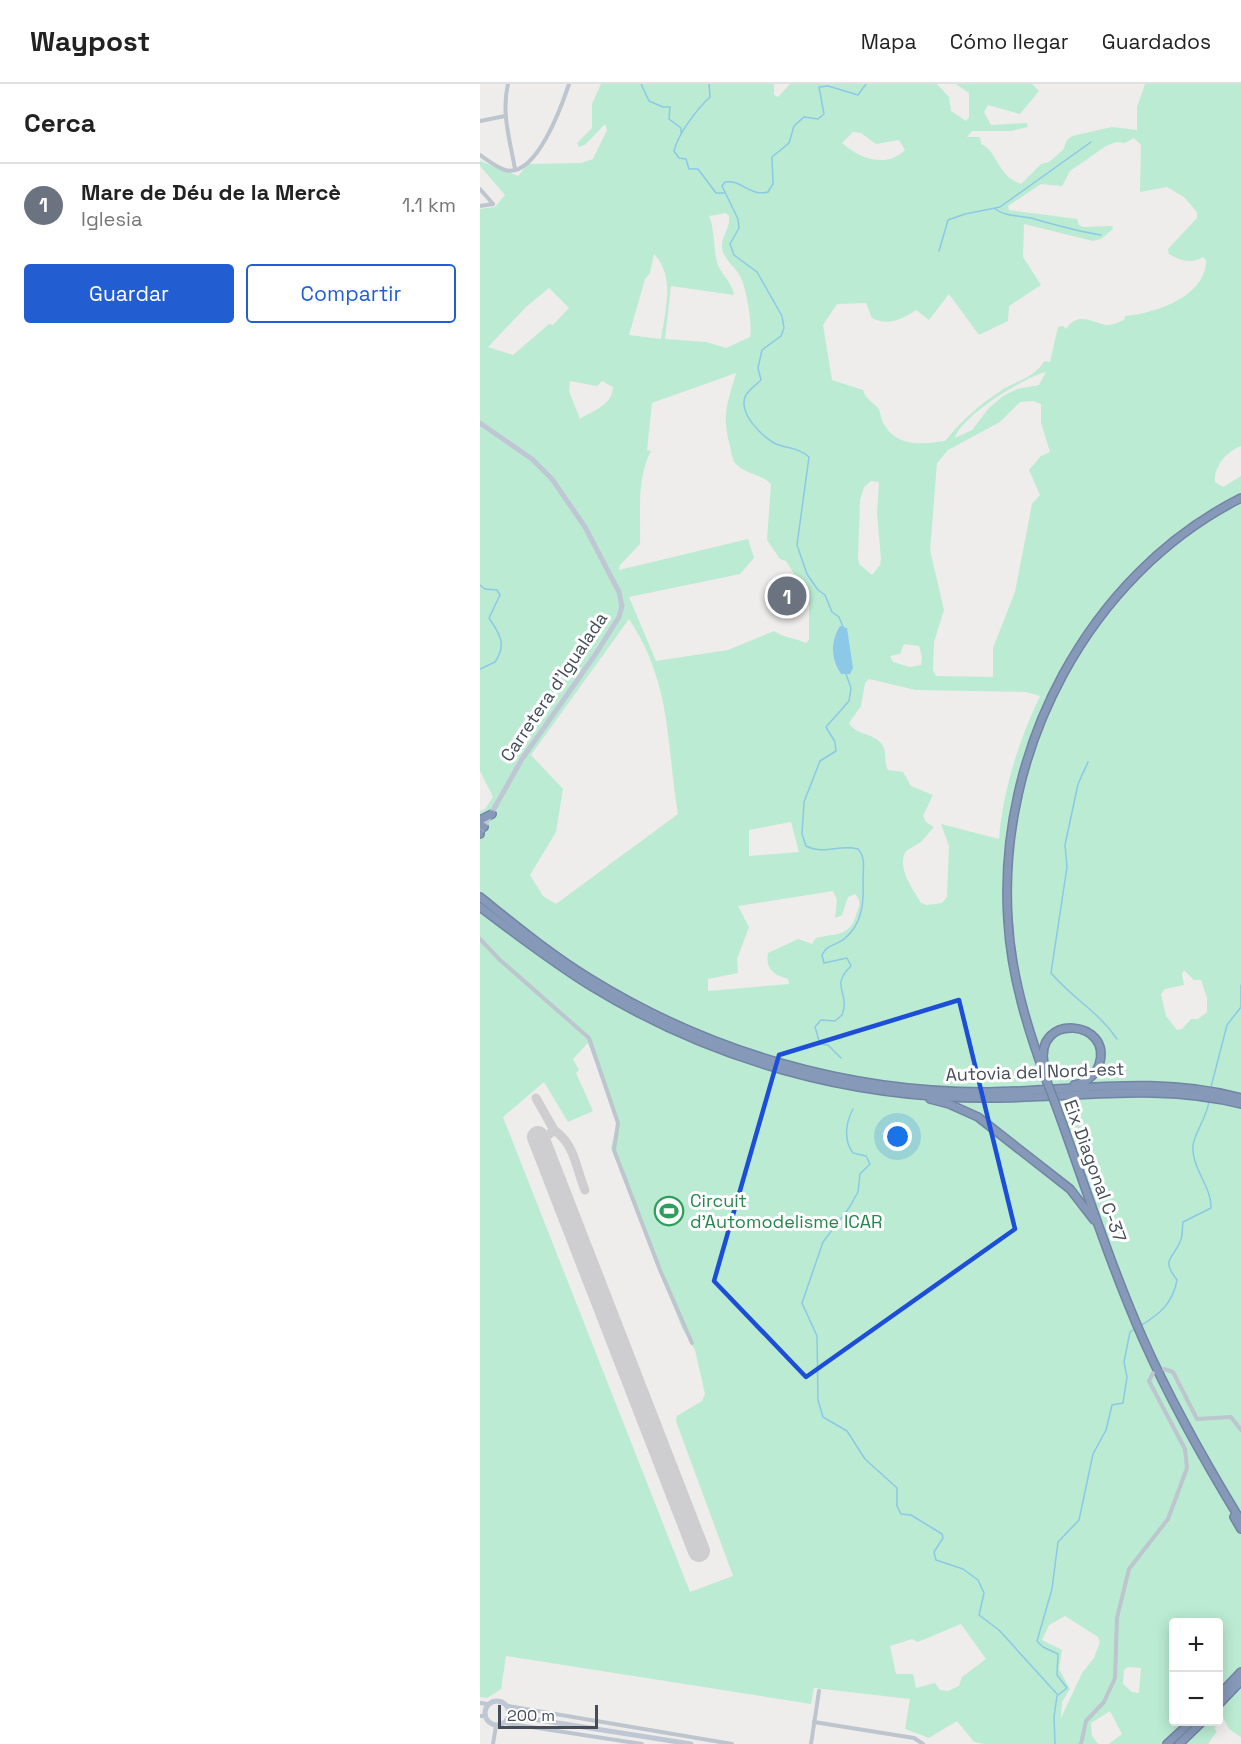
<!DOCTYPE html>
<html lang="es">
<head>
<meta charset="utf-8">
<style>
  body { margin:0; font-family:"Space Grotesk",sans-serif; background:#f2f2f2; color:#222 }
  .controls { position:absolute; right:18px; bottom:18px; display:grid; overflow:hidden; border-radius:6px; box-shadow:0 3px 15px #0003 }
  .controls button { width:54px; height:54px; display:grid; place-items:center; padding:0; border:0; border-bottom:2px solid #e0e0e0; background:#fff; color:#222; font:30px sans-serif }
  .scale { position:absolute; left:18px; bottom:15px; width:100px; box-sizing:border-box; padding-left:6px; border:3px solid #454d58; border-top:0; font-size:16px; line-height:21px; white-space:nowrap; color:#454d58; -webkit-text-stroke:4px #fff; paint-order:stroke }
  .you { position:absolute; left:418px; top:1053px; width:21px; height:21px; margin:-15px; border:4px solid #fff; border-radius:50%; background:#1a73e8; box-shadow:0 0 0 9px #1a73e833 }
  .badge { display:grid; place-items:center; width:39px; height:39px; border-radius:50%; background:#235dd2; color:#fff; font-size:20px; font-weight:700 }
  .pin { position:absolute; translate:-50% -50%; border:3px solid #fff; box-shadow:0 2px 6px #0006 }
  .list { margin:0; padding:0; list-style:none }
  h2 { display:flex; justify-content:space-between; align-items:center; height:78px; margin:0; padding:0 24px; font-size:26px }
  h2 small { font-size:20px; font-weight:400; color:#767676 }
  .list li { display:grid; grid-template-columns:39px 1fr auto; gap:18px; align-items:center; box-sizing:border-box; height:84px; padding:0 24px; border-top:2px solid #e0e0e0 }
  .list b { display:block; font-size:22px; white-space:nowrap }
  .list p { margin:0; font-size:20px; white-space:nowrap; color:#767676 }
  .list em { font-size:20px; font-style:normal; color:#767676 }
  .actions { display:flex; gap:12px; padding:18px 24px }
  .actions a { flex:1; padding:14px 0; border:2px solid #235dd2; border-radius:6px; text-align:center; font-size:21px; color:#235dd2 }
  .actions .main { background:#235dd2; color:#fff }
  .map { position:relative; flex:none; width:761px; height:1660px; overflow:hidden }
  header { display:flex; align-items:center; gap:36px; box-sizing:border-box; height:84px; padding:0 30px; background:#fff; border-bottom:2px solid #e0e0e0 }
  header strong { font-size:28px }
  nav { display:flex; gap:33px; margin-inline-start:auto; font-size:21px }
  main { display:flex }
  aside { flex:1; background:#fff }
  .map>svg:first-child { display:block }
  .green { fill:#bbebd3; fill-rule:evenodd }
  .water { fill:#8bc9e6 }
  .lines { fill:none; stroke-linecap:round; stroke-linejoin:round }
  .stream { stroke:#8bc9e6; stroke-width:1.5 }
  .taxiway { stroke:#ceced1; stroke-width:9 }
  .runway { stroke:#ceced1; stroke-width:22 }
  .highway-casing { stroke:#7184a4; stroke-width:10 }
  .street { stroke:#bdc5ce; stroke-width:4 }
  .secondary { stroke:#bfc7d4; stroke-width:5 }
  .highway { stroke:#8699b9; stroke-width:7 }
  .highway-bridge-casing { stroke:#7184a4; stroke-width:10; stroke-linecap:butt }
  .highway-bridge { stroke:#8699b9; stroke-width:7 }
  .marked { fill:none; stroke:#1d4ed8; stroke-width:4.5; stroke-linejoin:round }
  .labels { text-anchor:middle; stroke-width:6; stroke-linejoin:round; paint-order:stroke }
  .street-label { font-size:18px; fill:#454d58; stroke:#fff }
  .leisure-label { font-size:18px; fill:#27864d; stroke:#fff; text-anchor:start }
</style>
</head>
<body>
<header>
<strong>Waypost</strong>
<nav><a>Mapa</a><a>Cómo llegar</a><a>Guardados</a></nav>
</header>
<main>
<aside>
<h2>Cerca<small></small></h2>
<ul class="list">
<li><span class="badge" style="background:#6b7280">1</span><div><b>Mare de Déu de la Mercè</b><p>Iglesia</p></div><em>1.1 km</em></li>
</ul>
<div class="actions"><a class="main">Guardar</a><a>Compartir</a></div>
</aside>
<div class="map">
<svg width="761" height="1660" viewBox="0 0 761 1660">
  <rect width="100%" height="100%" fill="#efecec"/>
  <path class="green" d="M121 0H294V11L298 13 310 0H457L469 13 471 27 486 37 489 33V9L476 0H552L559 7 540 30 508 21 504 28 511 41 547 39 548 43 531 47H492L487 53H500L501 60C517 66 517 92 541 100L561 80 569 78 583 66 587 56 592 52 632 43 657 46V23L665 0H761V362C746 368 734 382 735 398L743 403 761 392V1653L749 1645 743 1633 734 1644 737 1647 728 1660H629L642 1650 630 1627 611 1639 612 1652 618 1660H504L494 1658 477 1637 449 1654 425 1645 430 1615 334 1604 331 1620 26 1572 21 1605 7 1614 0 1613V727L5 725 13 713 0 687V125L15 123 25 111 0 82V77L38 92 48 80 101 79 113 75 127 46 125 40 106 60 99 63 97 59 112 44V20ZM373 48 381 49 396 60 419 56 425 66C407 85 378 74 362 59ZM654 54 661 61 660 108 687 103 704 113 717 128V134L688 165 689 170C700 177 712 180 723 173L726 176C727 212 674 230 645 232L644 236C639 238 631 242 625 241 610 237 597 228 586 245L583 242 578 243 570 278 564 277C556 293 536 297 522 306 500 320 481 337 465 357 444 360 419 364 405 342 401 337 401 329 398 324 392 317 386 316 383 306L352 296 343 241 357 220 386 219 392 234C408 242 421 236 436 226L449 236 469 210 499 251 528 237 529 222 561 201 543 173 544 140 613 157 621 155 633 145 632 142 603 143 599 141 597 135 529 126 528 122 561 100 582 102 590 87 626 62 636 58 645 59ZM246 129 249 132C251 144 241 152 242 164 243 174 255 183 260 192 266 202 273 242 270 253L246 264 226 258 185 255 191 202 254 211C252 197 240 190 237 178 234 167 234 141 229 132ZM174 170C196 193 185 227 181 255L149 251 165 195 170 189ZM69 204 89 224 73 241 69 240 33 271 8 263 46 223ZM566 288 559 301 537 305 523 312 509 324 492 346 475 354C480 333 544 293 566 288ZM256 289C248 319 241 329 250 362 251 367 252 375 255 379 265 390 281 390 291 400L287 456 300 475 306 477 314 490 318 506 329 517V556L326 559C315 554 304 554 294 547L248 566 176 577 149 513 260 490 274 474 268 455 139 486 140 481 160 460C161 429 156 395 171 367L167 366 172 319ZM90 297 117 302 122 297 133 303C132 322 113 326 100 335L89 307ZM553 317 561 320V339L570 368 561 372 549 386 560 411 552 420 535 508 513 564V593L456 592 453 586 454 558 464 526 450 466 457 379 468 366 520 338 540 318ZM391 397 399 398 397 429 401 475 400 481 392 491 379 480 378 472 380 416 384 403ZM149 535C192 600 186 658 198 730L76 820 63 812 50 791 76 748 83 705 51 671ZM360 542 372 579 370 590H361C351 577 350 556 360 542ZM424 560 439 562 442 573 441 581 430 583 413 578 410 572 420 570ZM389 595 436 606 546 608 560 612C539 656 523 706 519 755L461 740 469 762 467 813 462 819 447 821 441 819C433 805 416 784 426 767L441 758 454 743 446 738 443 732 453 711 431 702 423 688 408 686C403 677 408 668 401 659 392 649 376 651 369 639L381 622 385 599ZM311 738 319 768 269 772V746ZM353 807 357 816 355 834 362 831 368 813 375 810C381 817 380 821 377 828 371 853 357 849 336 854L332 860 318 855 288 869C285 885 294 891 308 895L309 900 228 907V895L258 889 257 875 269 843 258 822ZM704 886 714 896H721L727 914V928L718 935H711L702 945 697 946 686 932 681 910 685 905 704 901 702 890ZM108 959 137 1038 131 1064 202 1244 215 1266 225 1310 222 1317 197 1332 196 1337 253 1492 210 1508 23 1033 64 998 88 1038 113 1027 96 989 99 986 93 975ZM585 1532 618 1553 620 1558 614 1574 602 1589 581 1634 582 1618 590 1605 579 1585 582 1566 562 1556 569 1541ZM694 1538H738V1638H694ZM481 1540 506 1575 482 1593 479 1602 468 1607 460 1606 455 1599 436 1604 433 1590H416L410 1562 432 1555 438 1558ZM648 1583 661 1584 659 1609 652 1608 643 1600 644 1586Z"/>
  <path class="water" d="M360 542 367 544 373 584 370 590H361C351 576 350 557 360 542Z"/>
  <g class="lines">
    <g class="stream">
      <polyline points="161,0 169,17 183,23 190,23 189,35 201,44 201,49"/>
      <path d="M229 0 230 13C217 25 198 50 194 67L199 74 206 75 209 85H218L236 109H244"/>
      <path d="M515 125C527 133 537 131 551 134 575 141 596 147 621 151"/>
      <polyline points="459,167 468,136 485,130 520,123 611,58"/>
      <path d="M0 501 5 505 17 506 20 511 9 534C20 550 27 561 15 578L0 585"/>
      <path d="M363 543 359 533 352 528 345 511 338 506 327 490 317 461 329 373C318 363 306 365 294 359 281 351 259 330 265 313 268 306 276 301 281 296L278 284 282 266 301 252 304 244 302 232 277 188 254 171 250 160 259 144 258 135 242 102 245 98C261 95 270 113 288 108L293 100 292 73 309 59 314 42 324 33 338 35 344 30 339 3 348 2 378 11 386 0"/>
      <path d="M608 678 598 700 585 761 587 783 571 889C592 914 619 928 637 955"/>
      <path d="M361 974 348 961 340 960 335 943 341 936 355 937 362 931C371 908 349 903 371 882L367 874 344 879 342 871C347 860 356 862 364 855 383 840 384 817 383 796 383 784 386 774 378 765 360 760 343 771 326 762L322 750 324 718 340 677 356 667 355 658 346 643 369 617 371 604 366 590"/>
      <polyline points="731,1003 747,941 761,923 761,901"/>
      <path d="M373 1025C366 1038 363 1056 373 1069L386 1072 390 1080 380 1090 378 1108 369 1124 343 1158 322 1219 337 1252 338 1316 343 1333 367 1347 385 1375 417 1404V1422L421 1430 431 1431 462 1450 463 1454 454 1468 456 1476 483 1485 498 1496 504 1509 499 1531 519 1546 577 1610"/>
      <path d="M660 1242C680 1230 693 1219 697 1196 681 1175 692 1176 700 1158 703 1153 702 1144 703 1138L731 1124C732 1103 711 1084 713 1061 715 1048 727 1033 729 1017"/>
      <polyline points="578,1611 587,1604 577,1591 578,1570 563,1563 557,1557 572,1505 578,1458 599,1436 613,1370 626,1346 632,1321 643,1319 647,1293 644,1278 650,1248 656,1244"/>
      <polyline points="575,1660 574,1633 577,1612"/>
    </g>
    <g class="taxiway">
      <polyline points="56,1014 74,1046 60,1058"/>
      <path d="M74 1046C95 1060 96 1085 105 1106"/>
    </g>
    <polyline class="runway" points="58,1053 219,1467"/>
    <g class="highway-casing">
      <g id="highway">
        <polyline points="0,736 12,730"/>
        <polyline points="0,741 4,743"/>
        <polyline points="0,749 0,750"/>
        <path d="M0 813C35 841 70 870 109 894 228 968 368 1009 509 1008 594 1007 677 991 761 1014"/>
        <path d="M0 823C36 850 72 878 111 902 232 976 370 1015 512 1014 597 1014 678 999 761 1020"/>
        <path d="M564 980C554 928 634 936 619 981 615 992 605 999 594 1001"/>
        <path d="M567 998C548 946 531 892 528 836 517 667 608 491 761 414"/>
        <polyline points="450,1015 469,1020 498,1033 590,1105 614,1136"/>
        <path d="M575 1019C604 1098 629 1178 663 1255 691 1318 725 1378 761 1437"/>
        <polyline points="754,1433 761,1445"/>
        <polyline points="738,1612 761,1588"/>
        <polyline points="738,1621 761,1597"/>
        <polyline points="687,1660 711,1638"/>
        <polyline points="699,1660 722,1638"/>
      </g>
    </g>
    <g class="street">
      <path d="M28 0C21 29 30 56 35 85"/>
      <polyline points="0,37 25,32"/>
      <path d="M0 71C7 76 16 83 25 86 56 95 82 21 89 0"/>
      <polyline points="0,105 13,120"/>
      <polyline points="0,122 13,120"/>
      <polyline points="0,855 20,876 109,954 138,1039 134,1066 180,1186 212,1259"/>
      <polyline points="684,1285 693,1288 717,1335 751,1333 761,1346"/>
      <polyline points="0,1619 9,1620"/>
      <polyline points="28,1622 252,1660"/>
      <polyline points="0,1632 5,1632"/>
      <polyline points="334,1638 434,1654 443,1660"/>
      <polyline points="25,1639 162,1660"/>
      <polyline points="13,1660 16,1642"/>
      <polyline points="331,1660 339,1607"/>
      <polyline points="601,1660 606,1637 624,1618 635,1594 637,1534 649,1485 688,1435 707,1384 705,1365 669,1297 673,1289"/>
    </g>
    <g class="secondary">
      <polyline points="0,339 52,375 72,395 105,443 139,508 142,522 139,533 115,571 42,675 2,746"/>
      <circle cx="17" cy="1629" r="12"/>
      <polyline points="30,1628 40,1633 211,1660"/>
    </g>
    <use href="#highway" class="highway"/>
    <g class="highway-bridge-casing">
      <polyline id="highway-bridge" points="567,998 575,1019"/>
    </g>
    <use href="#highway-bridge" class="highway-bridge"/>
  </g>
  <path class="marked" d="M479 916 535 1145 326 1293 234 1197 299 971Z"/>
  <defs>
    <g id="stadium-ring" transform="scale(1.5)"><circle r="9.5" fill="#fff" stroke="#2e9e5b" stroke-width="1.5"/><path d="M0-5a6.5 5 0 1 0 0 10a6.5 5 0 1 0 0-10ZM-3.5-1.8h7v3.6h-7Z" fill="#2e9e5b"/></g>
  </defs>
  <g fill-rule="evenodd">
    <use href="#stadium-ring" x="189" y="1127"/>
  </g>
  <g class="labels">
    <g class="street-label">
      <text transform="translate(74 603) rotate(-56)" y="6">Carretera d'Igualada</text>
      <text transform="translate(555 988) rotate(-2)" y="6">Autovia del Nord-est</text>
      <text transform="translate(615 1087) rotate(70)" y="6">Eix Diagonal C-37</text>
    </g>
    <g class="leisure-label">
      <text x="210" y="1123">Circuit<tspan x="210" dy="21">d'Automodelisme ICAR</tspan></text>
    </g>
  </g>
</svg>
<div class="controls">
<button>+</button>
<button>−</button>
</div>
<div class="scale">200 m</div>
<div class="you"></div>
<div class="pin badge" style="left:307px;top:512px;background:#6b7280">1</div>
</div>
</main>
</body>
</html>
